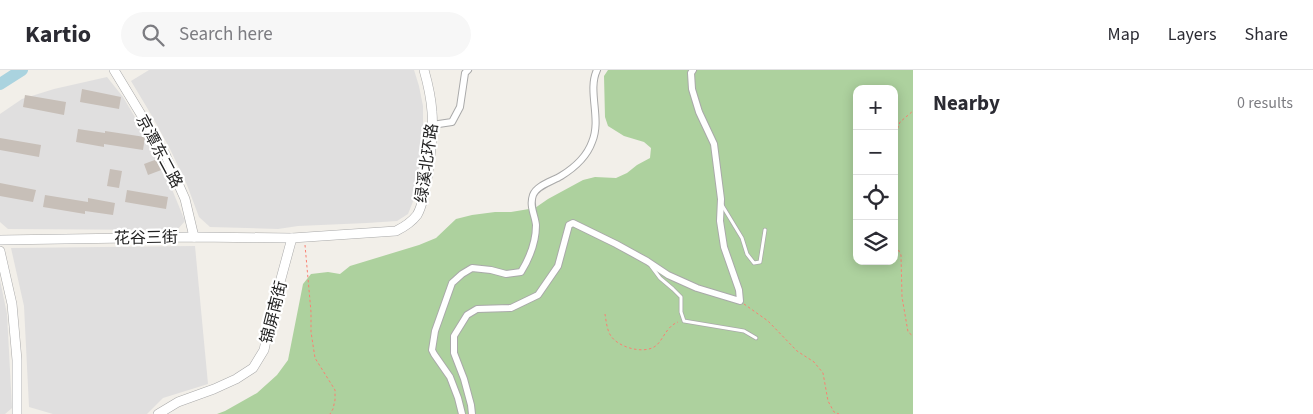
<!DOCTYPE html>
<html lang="en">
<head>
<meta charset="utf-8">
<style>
  body { margin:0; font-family:"Source Sans 3","Noto Sans SC",sans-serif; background:#f7f7f7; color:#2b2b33 }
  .controls { position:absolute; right:15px; top:15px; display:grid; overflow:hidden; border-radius:10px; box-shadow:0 2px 12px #0003 }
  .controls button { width:45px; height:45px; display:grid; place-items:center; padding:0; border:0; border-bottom:1px solid #e1e1e2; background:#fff; color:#2b2b33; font:25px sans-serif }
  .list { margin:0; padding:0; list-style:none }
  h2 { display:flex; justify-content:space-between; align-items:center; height:65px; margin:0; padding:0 20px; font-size:21px }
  h2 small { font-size:16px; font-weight:400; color:#7c7c81 }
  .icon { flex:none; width:28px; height:28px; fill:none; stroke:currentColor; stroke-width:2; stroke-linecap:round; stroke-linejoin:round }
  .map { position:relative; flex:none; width:913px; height:344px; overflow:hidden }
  header { display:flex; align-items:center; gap:30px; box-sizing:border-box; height:70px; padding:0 25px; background:#fff; border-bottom:1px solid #e1e1e2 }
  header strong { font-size:24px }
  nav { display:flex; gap:28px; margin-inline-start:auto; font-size:18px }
  .search { width:350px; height:45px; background:#f7f7f7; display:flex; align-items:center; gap:12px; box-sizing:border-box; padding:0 18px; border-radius:28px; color:#7c7c81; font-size:19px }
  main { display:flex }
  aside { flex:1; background:#fff }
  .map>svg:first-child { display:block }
  .residential { fill:#e0dfdf }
  .forest { fill:#add19e; fill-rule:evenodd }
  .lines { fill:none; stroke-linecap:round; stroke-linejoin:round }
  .river { stroke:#aad3df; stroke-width:12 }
  .building { fill:#c7bfb8 }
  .service-casing { stroke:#a9a9a9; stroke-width:4.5 }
  .minor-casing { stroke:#a9a9a9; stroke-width:8 }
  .tertiary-casing { stroke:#a9a9a9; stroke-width:10 }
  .path { stroke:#fa8072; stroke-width:1; stroke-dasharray:2.5 2.5; stroke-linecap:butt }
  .service { stroke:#fff; stroke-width:3 }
  .minor { stroke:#fff; stroke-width:6 }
  .tertiary { stroke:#fff; stroke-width:9 }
  .labels { text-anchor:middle; stroke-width:4.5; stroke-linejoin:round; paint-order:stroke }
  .street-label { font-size:16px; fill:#222; stroke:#fff }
</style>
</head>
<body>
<header>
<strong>Kartio</strong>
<div class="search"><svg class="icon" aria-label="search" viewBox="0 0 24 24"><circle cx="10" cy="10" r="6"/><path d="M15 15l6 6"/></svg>Search here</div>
<nav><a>Map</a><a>Layers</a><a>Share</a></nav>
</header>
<main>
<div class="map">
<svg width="913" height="344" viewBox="0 0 913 344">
  <rect width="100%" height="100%" fill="#f2efe9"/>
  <g class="residential">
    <polygon points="149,0 414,0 419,16 423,36 423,66 416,124 408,144 397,151 367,153 298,156 278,159 210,157 199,147 187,115 170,79 152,46 131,11"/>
    <polygon points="107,7 123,27 148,69 164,100 185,151 177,160 8,159 0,152 0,44 22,29 54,19"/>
    <polygon points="195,176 208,314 163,328 147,344 53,344 29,337 24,236 11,178"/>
    <polygon points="0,210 7,244 12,338 5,344 0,344"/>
  </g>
  <path class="forest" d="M608 0H913V344H217L225 341 257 323 277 305 288 290 303 214 311 204 328 202 340 204 350 196 419 175 436 168 456 149 472 145 495 142H511L535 138 548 129 583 110 595 107 616 108 627 103 637 95 650 88 651 78 644 72 624 66 608 56 605 47 604 6ZM857 19H894V191H857Z"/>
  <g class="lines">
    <polyline class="river" points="0,14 22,0"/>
  </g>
  <g class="building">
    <polygon points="82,19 121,27 119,39 80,32"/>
    <polygon points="25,25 66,32 64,45 23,37"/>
    <polygon points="78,59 105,63 105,61 145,67 143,80 104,74 104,77 76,72"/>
    <polygon points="0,68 41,75 39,87 0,80"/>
    <polygon points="160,88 164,99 148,105 144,94"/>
    <polygon points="110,99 122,101 119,118 107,116"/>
    <polygon points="0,113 36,120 33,132 0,126"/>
    <polygon points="127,120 168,127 166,139 125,132"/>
    <polygon points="45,125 88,132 88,128 115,133 113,145 85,141 85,144 43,137"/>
  </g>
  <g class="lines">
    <g class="service-casing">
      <g id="service">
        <polyline points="722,135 742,168 747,184 754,193 760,192 765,160"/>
        <polyline points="651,196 660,208 673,219 681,227 681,242 684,251 744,261 756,268"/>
      </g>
    </g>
    <g class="minor-casing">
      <g id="minor">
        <polyline points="432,55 452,52 460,37 465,3 468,0"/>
        <path d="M462 344 458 328 450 307 434 284 432 280 435 261 452 213 462 204 472 198 491 200 506 204 521 202C529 189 536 171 536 155 535 145 529 136 533 125 537 115 553 111 561 106 574 98 587 86 592 72 602 49 587 21 597 0"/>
        <polyline points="472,344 471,335 464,309 454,283 454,266 467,245 477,239 511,238 538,225 558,196 569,155 573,153 616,174 647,191 668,205 697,218 740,231 739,220 724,177 720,151 721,129 714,74 699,42 692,19 691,3 693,0"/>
      </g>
    </g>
    <g class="tertiary-casing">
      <g id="tertiary">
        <polyline points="114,0 165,84 185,129 194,167"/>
        <path d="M0 170 194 167 292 168 396 161C404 157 411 153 417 145 427 129 434 62 432 42 431 27 428 14 424 0"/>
        <polyline points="0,181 12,234 17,290 17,344"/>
        <polyline points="158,344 178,332 214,319 236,309 253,298 264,280 273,238 292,168"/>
      </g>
    </g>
    <g class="path">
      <polyline points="894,68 900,52 913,41"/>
      <polyline points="894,171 901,185 902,227 908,262 913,266"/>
      <polyline points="305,175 311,242 311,262 315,288 335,320 335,330 333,339 330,344"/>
      <polyline points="744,234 768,251 797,281 814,292 823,303 828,331 834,342 839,344"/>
      <path d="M605 244C606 250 607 261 611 266 618 277 642 284 654 277 663 272 665 257 678 252"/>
    </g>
    <use href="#service" class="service"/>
    <use href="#minor" class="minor"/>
    <use href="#tertiary" class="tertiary"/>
  </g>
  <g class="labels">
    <g class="street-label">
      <text transform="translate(160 81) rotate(62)" y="6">京潭东二路</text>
      <text transform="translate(426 93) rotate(-82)" y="6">绿溪北环路</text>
      <text transform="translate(146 167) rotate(-1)" y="6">花谷三街</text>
      <text transform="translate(273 242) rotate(-76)" y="6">锦屏南街</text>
    </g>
  </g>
</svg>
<div class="controls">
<button>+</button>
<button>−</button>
<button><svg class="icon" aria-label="locate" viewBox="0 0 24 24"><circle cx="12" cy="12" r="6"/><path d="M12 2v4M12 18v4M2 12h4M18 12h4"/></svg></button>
<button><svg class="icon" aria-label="layers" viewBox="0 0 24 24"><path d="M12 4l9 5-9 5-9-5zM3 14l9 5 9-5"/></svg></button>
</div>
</div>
<aside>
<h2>Nearby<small>0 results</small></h2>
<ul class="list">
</ul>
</aside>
</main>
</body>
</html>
